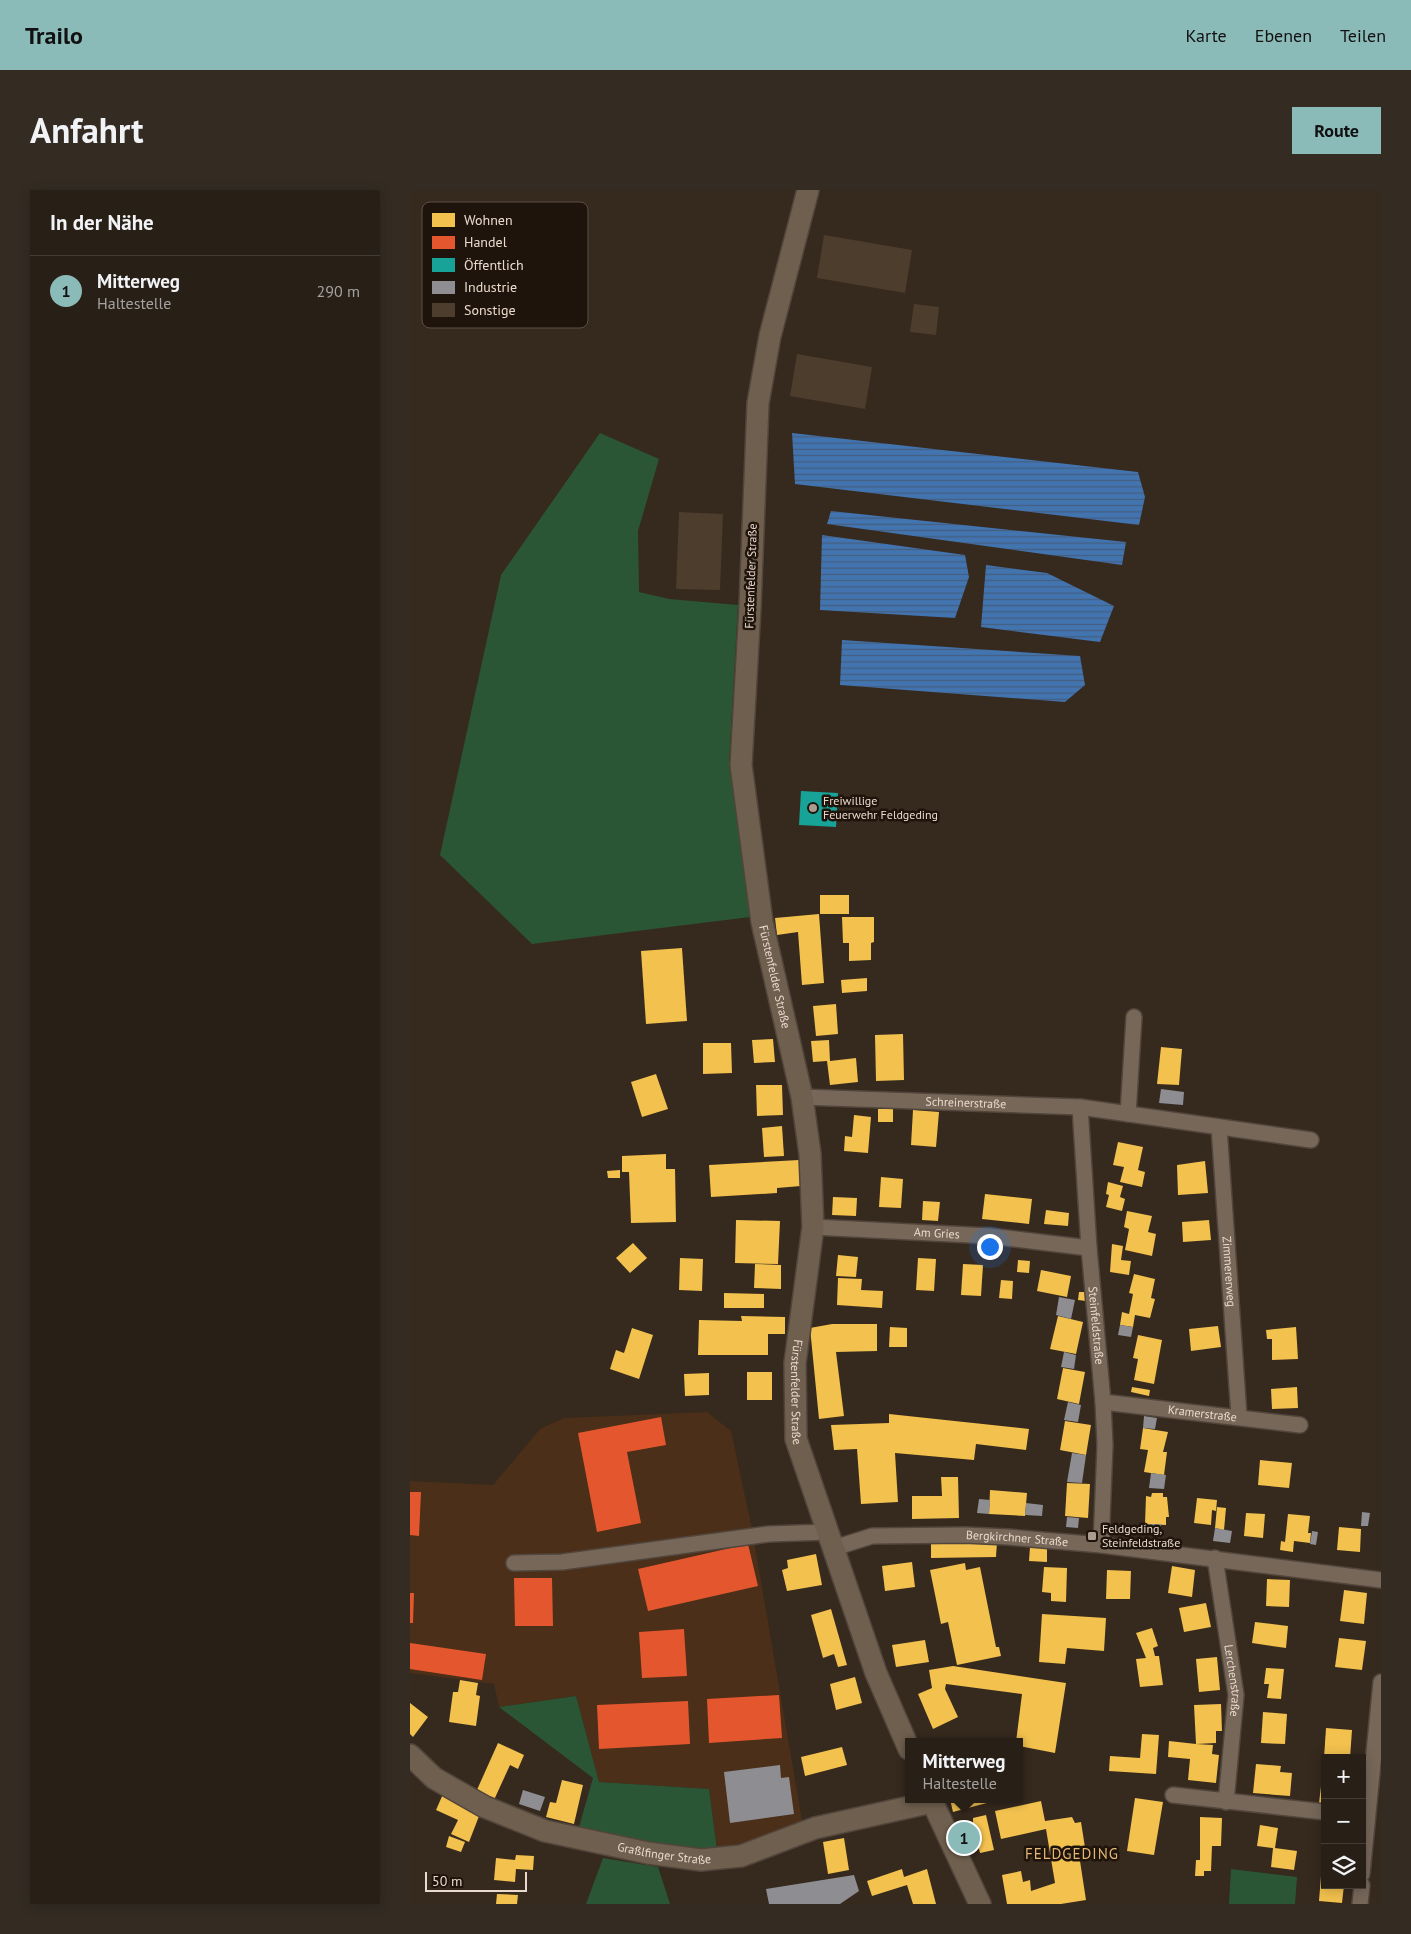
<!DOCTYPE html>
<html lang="de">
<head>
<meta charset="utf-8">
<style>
  body { margin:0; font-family:"PT Sans",sans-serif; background:#342c23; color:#f1f3f6 }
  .controls { position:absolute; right:15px; bottom:15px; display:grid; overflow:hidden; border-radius:0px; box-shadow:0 2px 12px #0003 }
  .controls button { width:45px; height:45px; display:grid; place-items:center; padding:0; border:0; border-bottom:1px solid #443d35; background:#281f16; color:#f1f3f6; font:25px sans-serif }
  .scale { position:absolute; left:15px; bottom:12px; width:102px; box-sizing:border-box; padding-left:5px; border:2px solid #eadace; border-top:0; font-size:14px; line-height:18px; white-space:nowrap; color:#eadace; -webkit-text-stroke:4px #1f140b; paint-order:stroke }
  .you { position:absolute; left:579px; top:1056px; width:18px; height:18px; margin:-12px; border:4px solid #fff; border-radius:50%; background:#1a73e8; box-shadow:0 0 0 8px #1a73e833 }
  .badge { display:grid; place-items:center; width:32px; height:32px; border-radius:50%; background:#8bbbb9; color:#111; font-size:16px; font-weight:700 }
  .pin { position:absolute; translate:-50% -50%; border:2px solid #fff; box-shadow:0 1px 5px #0006 }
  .popup { position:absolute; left:495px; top:1548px; width:118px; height:65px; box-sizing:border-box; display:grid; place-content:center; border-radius:0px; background:#281f16; filter:drop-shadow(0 1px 4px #0005); font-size:16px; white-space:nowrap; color:#a5a2a1 }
  .popup b { font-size:19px; color:#f1f3f6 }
  .popup::after { content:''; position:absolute; left:50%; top:100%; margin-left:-10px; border:10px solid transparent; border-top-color:#281f16 }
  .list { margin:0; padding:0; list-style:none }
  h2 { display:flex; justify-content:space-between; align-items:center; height:65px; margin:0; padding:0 20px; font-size:21px }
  h2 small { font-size:16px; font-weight:400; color:#a5a2a1 }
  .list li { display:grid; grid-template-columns:32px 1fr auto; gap:15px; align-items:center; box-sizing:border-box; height:70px; padding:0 20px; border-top:1px solid #443d35 }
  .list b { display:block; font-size:19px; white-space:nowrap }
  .list p { margin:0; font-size:16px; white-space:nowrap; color:#a5a2a1 }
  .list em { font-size:16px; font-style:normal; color:#a5a2a1 }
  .icon { flex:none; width:28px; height:28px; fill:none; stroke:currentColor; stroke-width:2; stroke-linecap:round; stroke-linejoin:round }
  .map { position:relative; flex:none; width:971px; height:1714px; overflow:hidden; border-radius:0px }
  header { display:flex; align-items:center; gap:30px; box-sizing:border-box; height:70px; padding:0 25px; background:#8bbbb9; color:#111 }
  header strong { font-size:24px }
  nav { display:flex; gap:28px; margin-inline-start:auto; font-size:18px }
  .intro { display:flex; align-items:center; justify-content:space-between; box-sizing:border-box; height:120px; padding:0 30px }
  h1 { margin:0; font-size:35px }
  .button { padding:12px 22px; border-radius:0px; background:#8bbbb9; color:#111; font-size:18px; font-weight:700 }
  main { display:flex; gap:30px; padding:0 30px }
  aside { flex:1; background:#281f16; border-radius:0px; box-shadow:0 2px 12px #0003 }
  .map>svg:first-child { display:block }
  .built { fill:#4b2f18 }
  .green { fill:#2b5635 }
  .water { fill:url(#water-rules) }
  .homes { fill:#f2c14e }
  .shops { fill:#e4572e }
  .public { fill:#17a398 }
  .industry { fill:#8d8d92 }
  .building { fill:#4d3d2d }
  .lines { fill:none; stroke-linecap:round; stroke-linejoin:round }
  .street-casing { stroke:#51453c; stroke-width:18 }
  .secondary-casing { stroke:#51453c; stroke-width:24 }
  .street { stroke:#766759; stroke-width:15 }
  .secondary { stroke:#6f5f4e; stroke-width:21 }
  .poi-dot { fill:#ab9c90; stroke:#1f140b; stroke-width:2 }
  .labels { text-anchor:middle; stroke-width:5; stroke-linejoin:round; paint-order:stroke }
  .street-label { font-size:12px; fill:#eadace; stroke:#1f140b }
  .poi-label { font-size:12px; fill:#eadace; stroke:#1f140b; text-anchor:start }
  .quarter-label { font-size:15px; letter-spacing:1px; fill:#e6b875; stroke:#1f140b }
  .key { fill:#1f140b; stroke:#5c4f46; stroke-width:1 }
  .key-label { font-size:14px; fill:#eadace }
</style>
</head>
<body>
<header>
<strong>Trailo</strong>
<nav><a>Karte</a><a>Ebenen</a><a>Teilen</a></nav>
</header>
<div class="intro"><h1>Anfahrt</h1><a class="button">Route</a></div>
<main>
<aside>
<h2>In der Nähe<small></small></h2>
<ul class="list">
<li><span class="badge">1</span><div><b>Mitterweg</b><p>Haltestelle</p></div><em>290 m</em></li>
</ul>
</aside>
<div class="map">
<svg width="971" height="1714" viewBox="0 0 971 1714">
  <defs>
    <pattern id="water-rules" width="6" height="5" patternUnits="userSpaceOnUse" patternTransform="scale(1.25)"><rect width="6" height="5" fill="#4274b0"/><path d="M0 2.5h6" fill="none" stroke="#445d7d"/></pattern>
  </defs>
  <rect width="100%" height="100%" fill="#36291e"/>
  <polygon class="built" points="297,1222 321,1241 342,1339 393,1636 307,1660 299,1599 189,1592 166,1506 89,1517 84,1494 0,1483 0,1291 83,1295 130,1239 154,1228"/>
  <g class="green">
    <polygon points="190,243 249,269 228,341 229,402 259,409 328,415 319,573 340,727 122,754 30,665 91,385"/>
    <polygon points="166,1506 189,1592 299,1599 307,1660 286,1661 167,1644 183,1588 89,1517"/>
    <polygon points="193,1668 248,1677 260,1714 176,1714"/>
    <polygon points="821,1679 887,1687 885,1714 819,1714"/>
  </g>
  <g class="water">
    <polygon points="382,243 728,282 735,307 729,335 385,294"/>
    <polygon points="421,321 716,352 712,375 417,334"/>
    <polygon points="412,345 555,365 559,387 545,428 410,420"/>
    <polygon points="576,375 637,383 704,416 690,452 571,437"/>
    <polygon points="432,450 670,466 675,495 655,512 430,495"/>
  </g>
  <g class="homes">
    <rect x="410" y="705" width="29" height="19"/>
    <polygon points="409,724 414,793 392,795 388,742 367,745 365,728"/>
    <polygon points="432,727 464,727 464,752 461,753 461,770 439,771 439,753 433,753"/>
    <polygon points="272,758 277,831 236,834 231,761"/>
    <polygon points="457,788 457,801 432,803 431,790"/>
    <polygon points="426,814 428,844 406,846 403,816"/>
    <polygon points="493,844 494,890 466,891 465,845"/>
    <polygon points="363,849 365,872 344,873 342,850"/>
    <polygon points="419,850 420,871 446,868 448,892 420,895 417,871 403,872 401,851"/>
    <polygon points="293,853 321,853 322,883 293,884"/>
    <polygon points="751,857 772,859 769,895 747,894"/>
    <polygon points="246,884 258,919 232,927 221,892"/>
    <polygon points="346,895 372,895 373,925 347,926"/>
    <rect x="468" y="919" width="15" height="13"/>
    <polygon points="503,920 529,922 526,957 501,955"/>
    <polygon points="444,925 461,927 458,963 434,961 435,946 442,947"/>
    <polygon points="372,936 374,966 354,967 352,938"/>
    <polygon points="708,952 733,957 728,980 735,982 732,997 710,992 714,977 703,975"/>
    <polygon points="256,964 256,979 265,979 266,1032 221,1033 219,982 212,982 212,966"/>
    <polygon points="389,970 391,996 367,998 367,1003 301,1007 299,975"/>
    <polygon points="795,971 798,1003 768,1005 767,975"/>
    <polygon points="210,980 210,988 198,988 197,981"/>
    <polygon points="471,987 493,989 491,1018 469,1017"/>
    <polygon points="698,992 713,996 710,1007 715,1009 712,1021 696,1017 699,1005 696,1004"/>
    <polygon points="575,1004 622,1009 619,1034 572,1029"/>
    <polygon points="423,1007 447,1008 446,1026 422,1025"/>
    <polygon points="513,1011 530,1012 528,1031 512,1030"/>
    <polygon points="636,1020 659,1023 658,1036 634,1034"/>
    <polygon points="717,1021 742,1026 738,1042 746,1044 742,1066 715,1060 719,1039 714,1037"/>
    <polygon points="326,1030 370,1031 368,1074 325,1073"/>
    <polygon points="799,1030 801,1050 773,1052 772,1032"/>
    <polygon points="223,1053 237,1068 220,1083 206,1068"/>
    <polygon points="702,1054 713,1056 711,1070 721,1071 719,1085 700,1082"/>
    <polygon points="428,1065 448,1067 446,1087 426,1086"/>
    <polygon points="270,1068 293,1069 292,1101 269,1100"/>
    <polygon points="508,1068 526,1069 524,1101 506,1100"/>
    <polygon points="608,1070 620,1071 619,1083 607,1082"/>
    <polygon points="345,1074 371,1075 371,1099 344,1098"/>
    <polygon points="553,1074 573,1075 571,1106 551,1105"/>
    <polygon points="631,1080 661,1086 657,1107 627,1101"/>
    <polygon points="724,1084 745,1089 741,1108 745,1109 740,1128 725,1125 723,1137 710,1135 712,1122 719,1124 723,1104 719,1103"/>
    <polygon points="428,1088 452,1089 451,1100 473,1101 472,1118 427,1115"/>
    <polygon points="591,1090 603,1091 602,1109 589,1108"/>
    <polygon points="669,1102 677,1102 676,1111 668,1110"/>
    <polygon points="314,1103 354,1104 354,1118 314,1118"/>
    <polygon points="331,1126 375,1127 375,1144 358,1144 358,1165 288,1165 289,1130 332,1131"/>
    <polygon points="648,1126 673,1132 666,1164 640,1159"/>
    <polygon points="422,1134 467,1134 467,1161 426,1162 434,1226 409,1229 400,1138"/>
    <polygon points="808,1136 811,1157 781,1161 779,1139"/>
    <polygon points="480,1137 497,1138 497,1157 479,1157"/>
    <polygon points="886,1137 888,1169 862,1170 862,1149 857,1149 856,1140"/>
    <polygon points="222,1138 243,1145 229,1189 200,1179 206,1160 214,1163"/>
    <polygon points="728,1145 752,1150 744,1194 724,1190 728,1169 723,1168"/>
    <polygon points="653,1178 675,1182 669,1214 647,1209"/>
    <rect x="337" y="1182" width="25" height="28"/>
    <polygon points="299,1183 299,1205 275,1206 274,1184"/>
    <polygon points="722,1197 740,1200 739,1206 721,1202"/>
    <polygon points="887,1197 888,1218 862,1219 861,1199"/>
    <polygon points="479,1224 619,1239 616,1260 566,1254 564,1270 485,1263 488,1312 451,1314 447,1259 424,1260 421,1235 479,1233"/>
    <polygon points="655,1231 681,1235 676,1265 650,1260"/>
    <polygon points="733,1238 758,1242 753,1262 757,1262 754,1285 734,1282 738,1260 730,1259"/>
    <polygon points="850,1270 882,1273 879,1298 848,1295"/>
    <polygon points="531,1287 548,1287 549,1328 502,1329 502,1306 532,1306"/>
    <polygon points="657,1293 680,1294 678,1328 655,1326"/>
    <polygon points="580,1300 617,1303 615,1326 579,1324"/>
    <polygon points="742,1303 753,1303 753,1307 757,1307 759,1327 756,1327 756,1335 735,1334 736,1306 741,1307"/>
    <polygon points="787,1308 807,1310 806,1321 802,1320 801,1335 784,1333"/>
    <polygon points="807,1317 816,1318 814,1340 805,1338"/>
    <polygon points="836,1323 855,1324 853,1348 834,1346"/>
    <polygon points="878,1324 900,1326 898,1343 901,1343 900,1353 884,1351 883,1362 870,1360 871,1351 875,1352"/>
    <polygon points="929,1337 951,1339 950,1362 927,1360"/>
    <polygon points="521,1351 587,1352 586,1367 521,1368"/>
    <polygon points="620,1357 637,1358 637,1372 619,1371"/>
    <polygon points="406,1364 412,1395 377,1401 372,1380 378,1378 377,1370"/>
    <polygon points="502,1372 505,1397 475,1401 472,1376"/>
    <polygon points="555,1373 556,1380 570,1377 586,1457 589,1457 591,1466 547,1475 538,1432 531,1434 520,1380"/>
    <polygon points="762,1376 785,1380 782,1407 758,1403"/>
    <polygon points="634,1377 657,1378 656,1412 641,1411 641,1403 632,1402"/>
    <polygon points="697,1380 721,1381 720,1409 696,1409"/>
    <polygon points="857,1389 880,1390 879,1417 856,1416"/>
    <polygon points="934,1400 957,1403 954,1434 930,1431"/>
    <polygon points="796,1413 801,1437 774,1442 769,1418"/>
    <polygon points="421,1419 437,1475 428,1477 424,1464 413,1468 401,1425"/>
    <polygon points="632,1424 696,1428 694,1461 657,1458 655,1474 629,1472"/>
    <polygon points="845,1432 878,1436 876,1458 842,1453"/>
    <polygon points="742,1438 748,1456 743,1458 745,1466 749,1466 753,1495 730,1497 726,1469 736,1468 726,1443"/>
    <polygon points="929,1448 956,1451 952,1480 925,1477"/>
    <polygon points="515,1450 519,1472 486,1477 482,1455"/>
    <polygon points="807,1467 810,1500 789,1502 786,1469"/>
    <polygon points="543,1476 656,1493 645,1563 609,1556 609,1552 606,1552 612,1504 536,1494 535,1499 548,1527 523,1539 508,1504 522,1498 519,1480"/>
    <polygon points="856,1478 874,1479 871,1509 857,1508 859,1494 854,1494"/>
    <polygon points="445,1487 452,1513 426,1520 420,1494"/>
    <polygon points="50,1490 68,1493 66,1505 70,1506 66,1536 39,1532 43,1502 48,1502"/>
    <polygon points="0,1513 18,1527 3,1547 0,1544"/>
    <polygon points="811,1514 812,1541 806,1541 806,1553 786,1554 803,1555 802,1564 809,1565 806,1593 778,1590 780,1569 758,1567 759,1551 786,1554 784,1515"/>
    <polygon points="853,1522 877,1524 875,1554 851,1553"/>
    <polygon points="916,1538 942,1540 940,1568 914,1568"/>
    <polygon points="732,1544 749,1545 746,1584 699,1581 700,1566 730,1568"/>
    <polygon points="88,1553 114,1565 108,1579 100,1575 84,1610 66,1602"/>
    <polygon points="432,1557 437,1575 395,1586 391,1567"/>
    <polygon points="846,1574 871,1576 870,1582 882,1583 880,1606 843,1603"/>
    <polygon points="912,1588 915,1588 915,1614 909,1613"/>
    <polygon points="152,1590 173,1595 164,1634 136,1627 140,1612 146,1613"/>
    <polygon points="33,1604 71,1621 59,1652 41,1644 48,1630 26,1620"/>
    <polygon points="725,1608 753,1612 744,1665 717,1661"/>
    <polygon points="540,1609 588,1609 588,1610 543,1622"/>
    <polygon points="631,1611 635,1631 662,1627 665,1633 671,1632 677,1670 670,1671 676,1710 651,1714 597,1714 592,1685 611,1681 613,1692 620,1690 621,1701 645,1693 636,1639 591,1649 585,1621"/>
    <polygon points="576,1625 584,1660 570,1663 567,1650 558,1653 551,1638 563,1632 563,1628"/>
    <polygon points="790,1627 812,1628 811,1656 802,1656 801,1681 794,1681 794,1686 785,1686 786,1670 790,1670"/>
    <polygon points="850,1635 868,1638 865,1658 887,1661 884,1680 861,1677 863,1658 847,1656"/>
    <polygon points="39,1646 55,1652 51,1662 36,1657"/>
    <polygon points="434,1648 439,1680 418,1684 413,1652"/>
    <polygon points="106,1665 124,1666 123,1680 106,1679 105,1692 84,1690 86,1668 105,1670"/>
    <polygon points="492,1679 494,1687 517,1679 526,1714 503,1714 497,1695 462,1706 457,1691"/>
    <polygon points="911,1686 915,1687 915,1695 934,1695 932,1713 909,1711"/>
    <polygon points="87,1704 108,1705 107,1714 86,1714"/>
  </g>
  <g class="shops">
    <polygon points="251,1227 256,1255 217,1262 231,1333 187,1342 168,1243"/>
    <polygon points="0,1302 11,1302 9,1346 0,1345"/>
    <polygon points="338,1354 348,1396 238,1421 228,1379"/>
    <polygon points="104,1388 142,1388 143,1436 105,1436"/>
    <polygon points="0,1403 4,1403 3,1433 0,1433"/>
    <polygon points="274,1439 277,1486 232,1488 229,1442"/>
    <polygon points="0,1453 76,1464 72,1490 0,1479"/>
    <polygon points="369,1505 372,1548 299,1553 297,1509"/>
    <polygon points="278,1511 280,1554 189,1559 187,1515"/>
  </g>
  <polygon class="public" points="391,601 428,603 426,637 389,635"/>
  <g class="industry">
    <polygon points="751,899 774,902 773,915 749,913"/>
    <polygon points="649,1107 665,1110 661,1129 646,1125"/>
    <polygon points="710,1135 723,1137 721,1147 708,1145"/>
    <polygon points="654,1162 666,1165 664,1179 651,1177"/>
    <polygon points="658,1212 671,1215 668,1232 654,1230"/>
    <polygon points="734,1226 747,1228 745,1239 733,1238"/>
    <polygon points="662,1263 676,1265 672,1293 657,1292"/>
    <polygon points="741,1283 756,1285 754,1299 739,1298"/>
    <polygon points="569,1309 580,1310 579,1324 567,1323"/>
    <polygon points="616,1313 633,1315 632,1326 615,1325"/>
    <polygon points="952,1322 960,1323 958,1336 951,1336"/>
    <polygon points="657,1327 669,1328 668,1338 656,1337"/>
    <polygon points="735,1334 751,1334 750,1344 734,1344"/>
    <polygon points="805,1338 822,1341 820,1353 803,1351"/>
    <polygon points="902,1341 908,1342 906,1355 900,1354"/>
    <polygon points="370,1575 371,1588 379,1587 384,1624 320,1633 314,1582"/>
    <polygon points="113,1600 135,1607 130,1621 109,1614"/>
    <polygon points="444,1685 449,1701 430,1714 359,1714 356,1699"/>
  </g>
  <g class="building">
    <polygon points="414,45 502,60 495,103 407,88"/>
    <polygon points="504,114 529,117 526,145 500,142"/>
    <polygon points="387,164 462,177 455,219 380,206"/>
    <polygon points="269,322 313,324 310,400 266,399"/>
  </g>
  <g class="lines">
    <g class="street-casing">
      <g id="street">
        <path id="s1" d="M392 907 670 917 901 950"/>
        <path id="s2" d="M670 917 679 1058 693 1212 695 1255 691 1355"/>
        <polyline points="718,924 724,827"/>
        <path id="s3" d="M809 937 829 1226"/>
        <path id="s4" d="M403 1037 580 1046 679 1058"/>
        <path id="s5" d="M693 1212 890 1235"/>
        <path id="s6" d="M424 1358 462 1346 555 1345 598 1347 691 1355 971 1390"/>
        <path id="s7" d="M805 1368 826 1505 816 1612"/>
        <polyline points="104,1373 152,1372 359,1344 418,1342"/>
        <polyline points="763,1605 915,1622"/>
        <polyline points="952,1684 971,1492"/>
        <polyline points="950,1714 952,1695"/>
      </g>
    </g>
    <g class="secondary-casing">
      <g id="secondary">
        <path id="s8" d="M398 0 360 146 348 213 340 417 331 575 352 732 392 907 400 964 403 1037 385 1173 386 1249 466 1483 499 1559"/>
        <path id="s9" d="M0 1565 24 1588 75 1617 135 1641 238 1663 291 1670 331 1666 405 1638 522 1612"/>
        <polyline points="521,1609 570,1714"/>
      </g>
    </g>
    <use href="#street" class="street"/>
    <use href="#secondary" class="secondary"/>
  </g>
  <g class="poi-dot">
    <circle cx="403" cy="618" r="5"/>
    <rect x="677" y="1341" width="10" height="10" rx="2.5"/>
  </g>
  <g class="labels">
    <g class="street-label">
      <text transform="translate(341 386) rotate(-88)" y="4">Fürstenfelder Straße</text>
      <text dy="4" stroke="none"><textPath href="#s8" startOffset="796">Fürstenfelder Straße</textPath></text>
      <text dy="4" stroke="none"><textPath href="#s1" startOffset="164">Schreinerstraße</textPath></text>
      <text dy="4" stroke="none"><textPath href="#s4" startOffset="124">Am Gries</textPath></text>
      <text dy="4" stroke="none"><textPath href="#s3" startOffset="145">Zimmererweg</textPath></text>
      <text dy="4" stroke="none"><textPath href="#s2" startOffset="219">Steinfeldstraße</textPath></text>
      <text dy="4" stroke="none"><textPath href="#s8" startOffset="1216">Fürstenfelder Straße</textPath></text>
      <text dy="4" stroke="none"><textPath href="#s5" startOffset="100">Kramerstraße</textPath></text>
      <text dy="4" stroke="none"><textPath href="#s6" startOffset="185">Bergkirchner Straße</textPath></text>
      <text dy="4" stroke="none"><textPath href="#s7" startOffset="124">Lerchenstraße</textPath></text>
      <text dy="4" stroke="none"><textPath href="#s9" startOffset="278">Graßlfinger Straße</textPath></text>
    </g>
    <g class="poi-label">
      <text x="413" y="615">Freiwillige<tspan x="413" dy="14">Feuerwehr Feldgeding</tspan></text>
      <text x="692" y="1343">Feldgeding,<tspan x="692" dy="14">Steinfeldstraße</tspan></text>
    </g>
    <g class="quarter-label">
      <text x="662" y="1669">FELDGEDING</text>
    </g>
  </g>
  <rect x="12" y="12" width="166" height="126" rx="8" class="key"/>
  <rect x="22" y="23" width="23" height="14" fill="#f2c14e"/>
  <rect x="22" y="46" width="23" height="13" fill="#e4572e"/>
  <rect x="22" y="68" width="23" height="14" fill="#17a398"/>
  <rect x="22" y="91" width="23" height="13" fill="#8d8d92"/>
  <rect x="22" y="113" width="23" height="14" fill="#4d3d2d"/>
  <g class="key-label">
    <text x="54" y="35">Wohnen</text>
    <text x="54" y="57">Handel</text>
    <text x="54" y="80">Öffentlich</text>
    <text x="54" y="102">Industrie</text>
    <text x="54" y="125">Sonstige</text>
  </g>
</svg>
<div class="controls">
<button>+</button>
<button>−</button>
<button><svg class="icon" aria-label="layers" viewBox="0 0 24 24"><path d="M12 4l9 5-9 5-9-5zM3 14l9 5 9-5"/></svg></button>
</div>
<div class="scale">50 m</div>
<div class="you"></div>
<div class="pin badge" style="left:554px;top:1648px">1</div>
<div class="popup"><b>Mitterweg</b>Haltestelle</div>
</div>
</main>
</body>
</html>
